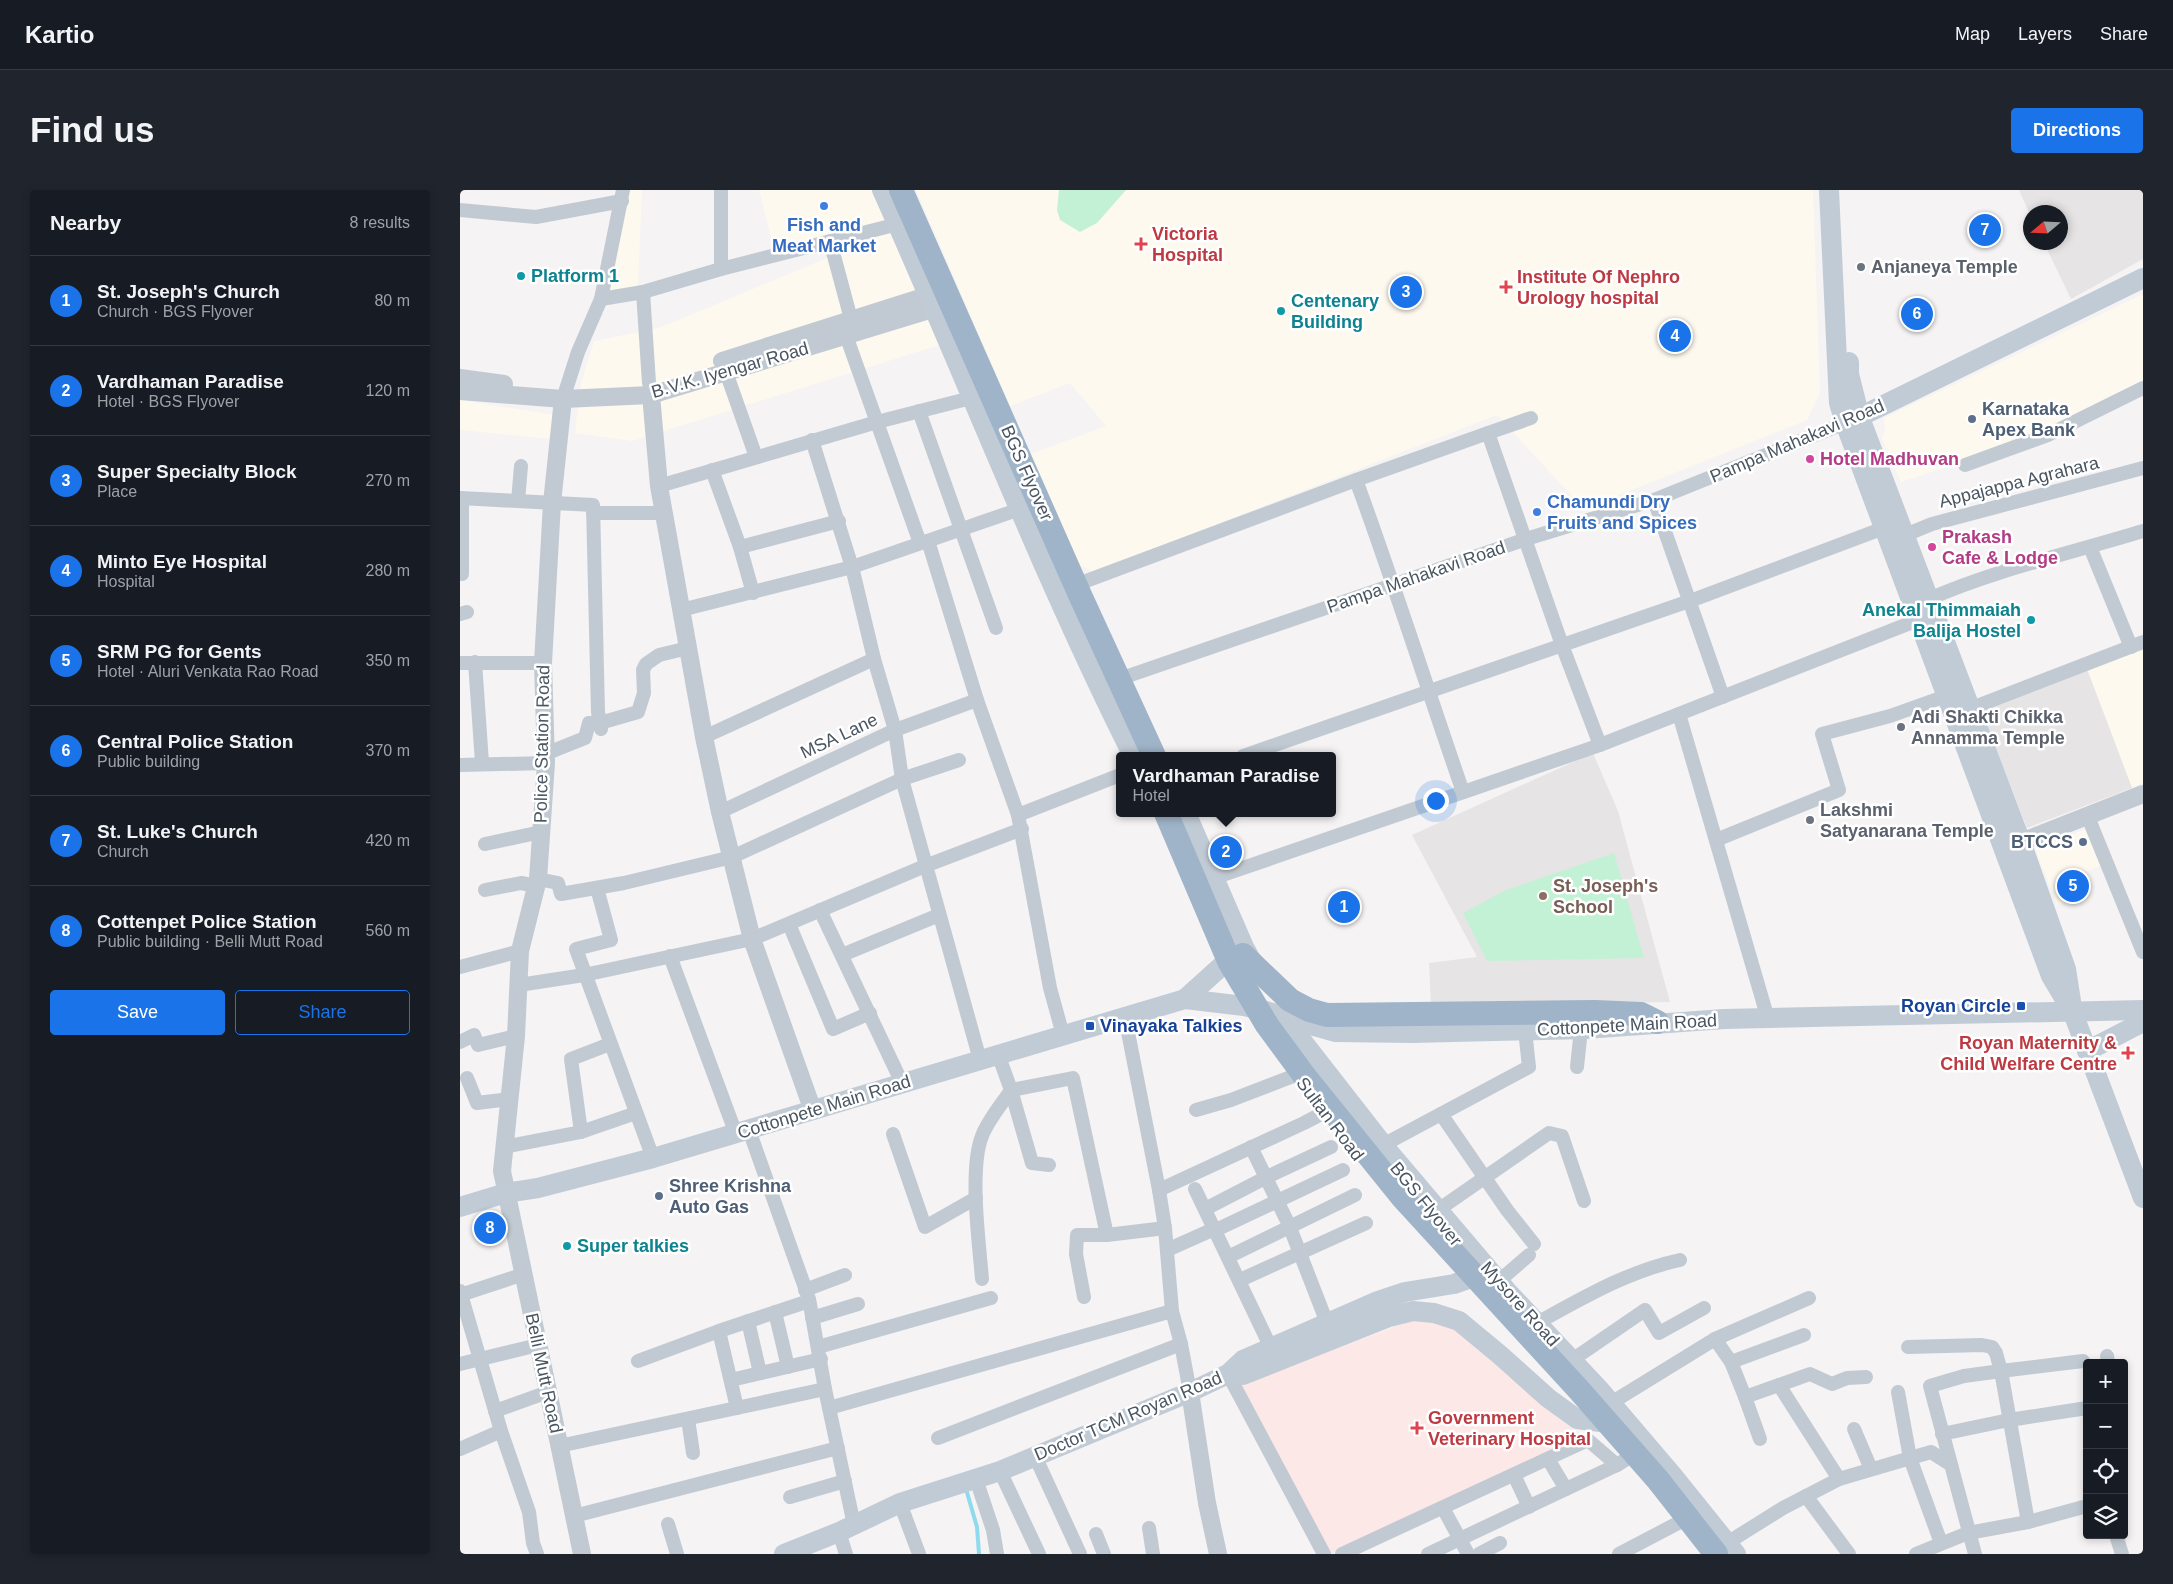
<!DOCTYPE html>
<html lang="en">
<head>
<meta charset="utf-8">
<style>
  body { margin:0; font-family:Arial,sans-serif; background:#20242c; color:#f1f3f6 }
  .controls { position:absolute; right:15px; bottom:15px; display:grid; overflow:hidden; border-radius:5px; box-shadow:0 2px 8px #0003 }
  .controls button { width:45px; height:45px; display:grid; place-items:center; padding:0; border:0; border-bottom:1px solid #363941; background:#171b24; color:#f1f3f6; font:25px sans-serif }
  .compass { position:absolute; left:1563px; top:15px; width:45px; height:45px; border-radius:50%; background:#171b24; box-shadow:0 2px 8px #0003; rotate:251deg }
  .you { position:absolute; left:975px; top:610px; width:18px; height:18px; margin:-12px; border:4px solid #fff; border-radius:50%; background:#1a73e8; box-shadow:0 0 0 8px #1a73e833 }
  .badge { display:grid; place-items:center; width:32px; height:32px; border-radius:50%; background:#1a73e8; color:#fff; font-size:16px; font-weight:700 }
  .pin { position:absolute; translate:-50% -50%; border:2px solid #fff; box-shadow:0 1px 5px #0006 }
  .popup { position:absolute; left:656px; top:562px; width:220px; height:65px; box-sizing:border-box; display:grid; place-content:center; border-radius:5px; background:#171b24; filter:drop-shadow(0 1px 4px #0005); font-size:16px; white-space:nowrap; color:#9ea1a6 }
  .popup b { font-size:19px; color:#f1f3f6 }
  .popup::after { content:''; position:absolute; left:50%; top:100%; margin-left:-10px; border:10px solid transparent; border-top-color:#171b24 }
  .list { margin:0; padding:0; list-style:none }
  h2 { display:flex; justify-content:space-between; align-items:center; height:65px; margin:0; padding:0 20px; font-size:21px }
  h2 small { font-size:16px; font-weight:400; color:#9ea1a6 }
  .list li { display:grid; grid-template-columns:32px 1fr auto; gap:15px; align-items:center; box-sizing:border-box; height:90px; padding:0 20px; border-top:1px solid #363941 }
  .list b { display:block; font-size:19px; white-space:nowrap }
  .list p { margin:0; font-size:16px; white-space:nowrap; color:#9ea1a6 }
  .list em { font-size:16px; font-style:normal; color:#9ea1a6 }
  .actions { display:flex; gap:10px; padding:15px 20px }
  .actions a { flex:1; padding:11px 0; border:1px solid #1a73e8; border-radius:5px; text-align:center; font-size:18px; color:#1a73e8 }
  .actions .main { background:#1a73e8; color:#fff }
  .icon { flex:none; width:28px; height:28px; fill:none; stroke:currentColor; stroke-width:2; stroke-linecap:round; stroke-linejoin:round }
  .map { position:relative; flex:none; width:1683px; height:1364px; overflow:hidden; border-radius:5px }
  header { display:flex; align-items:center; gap:30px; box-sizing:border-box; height:70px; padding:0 25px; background:#171b24; border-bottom:1px solid #363941 }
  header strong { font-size:24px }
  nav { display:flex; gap:28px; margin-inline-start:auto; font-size:18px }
  .intro { display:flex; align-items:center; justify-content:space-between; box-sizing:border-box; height:120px; padding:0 30px }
  h1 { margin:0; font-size:35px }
  .button { padding:12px 22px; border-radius:5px; background:#1a73e8; color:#fff; font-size:18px; font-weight:700 }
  main { display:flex; gap:30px; padding:0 30px }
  aside { flex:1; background:#171b24; border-radius:5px; box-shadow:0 2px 8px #0003 }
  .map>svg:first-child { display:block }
  .commercial { fill:#fdf9ef }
  .education { fill:#e6e4e5 }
  .medical { fill:#fce8e6 }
  .green { fill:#c3f1d5 }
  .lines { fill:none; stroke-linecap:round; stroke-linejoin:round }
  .stream { stroke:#90daee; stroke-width:4 }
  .minor { stroke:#c1cad2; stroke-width:14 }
  .tertiary { stroke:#c1cad2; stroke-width:18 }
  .secondary { stroke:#c1cbd6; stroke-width:20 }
  .trunk { stroke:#9fb4c9; stroke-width:24 }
  .shop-dot { fill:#3f7fe0; stroke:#fff; stroke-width:2 }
  .health-dot { fill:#e0444e; stroke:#fff; stroke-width:2 }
  .worship-dot { fill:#6b7280; stroke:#fff; stroke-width:2 }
  .culture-dot { fill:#0f9aa8; stroke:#fff; stroke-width:2 }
  .service-dot { fill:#5c6f8a; stroke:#fff; stroke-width:2 }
  .hotel-dot { fill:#d1479c; stroke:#fff; stroke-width:2 }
  .education-dot { fill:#8d6e63; stroke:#fff; stroke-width:2 }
  .transit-dot { fill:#1a4fb4; stroke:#fff; stroke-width:2 }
  .labels { text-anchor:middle; stroke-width:5; stroke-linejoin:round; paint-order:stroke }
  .shop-label { font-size:18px; font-weight:bold; fill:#366cbe; stroke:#fff }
  .health-label { font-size:18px; font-weight:bold; fill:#be3a42; stroke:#fff; text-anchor:start }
  .worship-label { font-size:18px; font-weight:bold; fill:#5b616d; stroke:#fff; text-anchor:start }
  .culture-label { font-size:18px; font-weight:bold; fill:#0d838f; stroke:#fff; text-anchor:start }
  .street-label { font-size:18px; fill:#4a5661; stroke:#fff }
  .service-label { font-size:18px; font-weight:bold; fill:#4e5e75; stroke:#fff; text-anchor:start }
  .hotel-label { font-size:18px; font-weight:bold; fill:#b23c85; stroke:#fff; text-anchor:start }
  .education-label { font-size:18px; font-weight:bold; fill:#785e54; stroke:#fff; text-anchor:start }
  .transit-label { font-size:18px; font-weight:bold; fill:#164399; stroke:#fff; text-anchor:end }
</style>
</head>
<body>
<header>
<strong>Kartio</strong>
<nav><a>Map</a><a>Layers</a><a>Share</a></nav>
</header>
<div class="intro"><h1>Find us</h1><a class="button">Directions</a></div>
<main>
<aside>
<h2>Nearby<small>8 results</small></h2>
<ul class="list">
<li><span class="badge">1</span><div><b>St. Joseph's Church</b><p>Church · BGS Flyover</p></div><em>80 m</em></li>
<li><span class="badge">2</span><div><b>Vardhaman Paradise</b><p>Hotel · BGS Flyover</p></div><em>120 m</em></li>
<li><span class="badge">3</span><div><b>Super Specialty Block</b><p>Place</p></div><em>270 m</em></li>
<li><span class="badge">4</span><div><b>Minto Eye Hospital</b><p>Hospital</p></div><em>280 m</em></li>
<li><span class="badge">5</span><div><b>SRM PG for Gents</b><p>Hotel · Aluri Venkata Rao Road</p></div><em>350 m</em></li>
<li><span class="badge">6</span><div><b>Central Police Station</b><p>Public building</p></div><em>370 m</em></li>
<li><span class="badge">7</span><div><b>St. Luke's Church</b><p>Church</p></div><em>420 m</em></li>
<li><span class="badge">8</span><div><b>Cottenpet Police Station</b><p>Public building · Belli Mutt Road</p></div><em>560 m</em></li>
</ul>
<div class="actions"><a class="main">Save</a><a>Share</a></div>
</aside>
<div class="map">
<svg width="1683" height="1364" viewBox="0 0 1683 1364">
  <rect width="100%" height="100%" fill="#f5f3f3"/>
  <g class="commercial">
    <polygon points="158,0 182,0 178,98 136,104"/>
    <polygon points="299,0 417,0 433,32 314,59"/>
    <polygon points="456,0 1353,0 1360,202 1347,230 1124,319 1037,225 634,382 620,375 571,264 646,236 610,193 550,216"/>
    <polygon points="434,40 486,153 172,251 115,243 121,194 134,151 199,138"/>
    <polygon points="1683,104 1683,195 1587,244 1441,292 1422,249 1425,239 1424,228"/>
    <polygon points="0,210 95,225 92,249 0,240"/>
    <polygon points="1683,458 1683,593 1672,598 1627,479"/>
    <polygon points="1629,638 1643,675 1617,685 1624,705 1597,715 1575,659"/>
  </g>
  <g class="education">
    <polygon points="1559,0 1683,0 1683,69 1611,109 1584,53 1600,52 1600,22 1570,22 1570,25"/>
    <polygon points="1627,479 1672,598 1567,638 1521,520"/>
    <polygon points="1133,563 1158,621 1210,812 971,816 969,773 1017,767 952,645"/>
  </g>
  <polygon class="medical" points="956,1129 1003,1140 1097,1227 1127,1250 871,1364 779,1195"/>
  <g class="green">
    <polygon points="599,0 666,0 637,33 620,42 600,30 597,20"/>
    <polygon points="1154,663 1184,768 1027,771 1003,723 1046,700"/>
  </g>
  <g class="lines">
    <polyline class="stream" points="506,1299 517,1337 519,1364"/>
    <g class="minor">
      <polyline points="163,0 141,109 183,102 261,79 438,34"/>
      <polyline points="261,0 261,79"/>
      <polyline points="0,20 76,27 162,11"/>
      <polyline points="370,51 391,129"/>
      <polyline points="183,102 189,193"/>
      <polyline points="383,137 460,353"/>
      <polyline points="266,182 296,267"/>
      <polyline points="103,209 118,162 141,109"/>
      <polyline points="459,221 536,438"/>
      <polyline points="1028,243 1071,228"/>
      <polyline points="352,250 392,377 414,469 435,540 442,589 520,870"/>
      <polyline points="1505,275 1588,245 1683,198"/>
      <polyline points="252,280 280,357 293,403"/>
      <path d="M896 290C934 393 967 498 1003 602"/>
      <polyline points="199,296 417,232 511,208"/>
      <polyline points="0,308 133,315 138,522 141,539"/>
      <polyline points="2,308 2,384"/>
      <polyline points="1194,310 1263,507"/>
      <polyline points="58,311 61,276"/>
      <polyline points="133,323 203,323"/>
      <polyline points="1445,345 1472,334 1683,278"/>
      <polyline points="468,351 517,510 558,625 590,798 603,845"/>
      <polyline points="280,357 379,331"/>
      <polyline points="1630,357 1671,457"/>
      <polyline points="610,397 896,290 1028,243 1102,455 1140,555"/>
      <path d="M1469 409C1537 379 1612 363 1683 341"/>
      <polyline points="221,420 392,377 560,319"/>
      <polyline points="0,424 7,422"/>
      <polyline points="15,472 22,573"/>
      <polyline points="0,473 83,473"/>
      <polyline points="665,487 1066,349 1194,310 1385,233"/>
      <polyline points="1504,521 1683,452"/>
      <polyline points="1219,524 1308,829"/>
      <polyline points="244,547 414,469"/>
      <polyline points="85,564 125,548 129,533 140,533 178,522 184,503 183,480 186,474 199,465 228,458"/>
      <polyline points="783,566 1238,408 1424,338"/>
      <polyline points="0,575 86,573"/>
      <polyline points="260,622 435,540 517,510"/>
      <polyline points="558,625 660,585"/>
      <polyline points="1628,627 1683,762"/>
      <polyline points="1256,650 1379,600 1362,544 1430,526 1486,506"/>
      <polyline points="25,654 81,642"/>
      <polyline points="754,688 1140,555 1458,430"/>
      <polyline points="78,689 98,693 101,704 164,693 272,667 442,589 499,570"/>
      <polyline points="137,698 151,750 116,759 193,968"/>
      <polyline points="25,700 61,693 77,696"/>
      <polyline points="360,720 442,893"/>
      <polyline points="329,734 373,839 410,823"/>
      <polyline points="382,765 479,725"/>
      <polyline points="210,766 276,944"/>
      <polyline points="0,777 60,761"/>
      <polyline points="59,795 124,785 292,749 465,676 562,639"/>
      <polyline points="665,827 699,1000 705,1038 712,1121 721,1154 730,1202"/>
      <polyline points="0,852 14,845 18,855 56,846"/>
      <polyline points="538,864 551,900 572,973 589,975"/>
      <polyline points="1117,877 1121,839"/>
      <polyline points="7,888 17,913 50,909"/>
      <polyline points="736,920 771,910 836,885"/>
      <polyline points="981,924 1047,1020 1074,1054"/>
      <polyline points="289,940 349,1109 365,1199 394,1335"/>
      <polyline points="121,942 111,869 150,854"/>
      <polyline points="433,944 465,1037 516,1008"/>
      <polyline points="923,955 1069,877 1065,840"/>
      <polyline points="44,957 121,942 176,923"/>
      <polyline points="791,957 829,1035 867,1133"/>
      <polyline points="735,999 811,1158"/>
      <polyline points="699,1000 844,933 865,922"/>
      <polyline points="747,1018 807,987 871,957"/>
      <polyline points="978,1020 1089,943 1102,946 1124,1011"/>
      <polyline points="758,1039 883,980"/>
      <polyline points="707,1060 754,1039"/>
      <polyline points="770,1066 895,1005"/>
      <path d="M522 1089C519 1052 509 979 522 946 528 930 542 914 551 900L613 888 647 1045"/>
      <polyline points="780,1090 906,1033"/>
      <polyline points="1039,1091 1069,1065"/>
      <polyline points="345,1100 385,1085"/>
      <polyline points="0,1101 41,1241 69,1322 73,1353 77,1364"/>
      <polyline points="0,1105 64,1084"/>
      <polyline points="624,1107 616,1064 617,1045 647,1045 705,1038"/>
      <polyline points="315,1122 328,1177"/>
      <polyline points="352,1128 398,1114"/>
      <polyline points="288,1131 300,1183"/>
      <path d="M1077 1133C1123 1108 1168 1081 1220 1070"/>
      <polyline points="259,1141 277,1218"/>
      <polyline points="1255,1149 1271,1172 1285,1207 1350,1184 1372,1194 1387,1188 1406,1187"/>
      <polyline points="358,1157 531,1108"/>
      <polyline points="1448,1157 1522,1155 1532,1157 1536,1163 1541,1181 1623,1171"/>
      <polyline points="1647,1166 1648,1173"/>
      <polyline points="1112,1170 1185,1120 1199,1143 1244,1118"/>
      <polyline points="178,1171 259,1141 349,1111"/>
      <polyline points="1271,1172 1344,1145"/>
      <polyline points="0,1174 78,1155"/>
      <polyline points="768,1184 864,1364"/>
      <polyline points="271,1190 361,1169"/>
      <polyline points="1319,1195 1379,1289"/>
      <polyline points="1438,1202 1450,1268 1481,1353"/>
      <polyline points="1285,1207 1300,1249"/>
      <polyline points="1151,1213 1255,1149 1349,1108"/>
      <polyline points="369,1218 712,1121"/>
      <polyline points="35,1221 88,1202"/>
      <polyline points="228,1229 233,1263"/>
      <polyline points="1394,1239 1411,1279"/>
      <polyline points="1482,1244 1549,1230 1627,1218"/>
      <polyline points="478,1248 721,1154"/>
      <polyline points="99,1256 365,1199"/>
      <polyline points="0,1259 41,1241"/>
      <polyline points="575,1266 620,1364"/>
      <polyline points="1088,1269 1106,1299"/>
      <polyline points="540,1281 579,1364"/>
      <polyline points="1054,1285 1069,1317"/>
      <polyline points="516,1289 533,1340 537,1364"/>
      <polyline points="1346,1306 1389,1364"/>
      <polyline points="330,1307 385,1291"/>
      <polyline points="440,1313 459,1364"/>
      <polyline points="983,1318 1008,1364"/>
      <polyline points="114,1326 378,1258"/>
      <polyline points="208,1334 217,1364"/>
      <polyline points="689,1338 693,1364"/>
      <polyline points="379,1342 386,1364"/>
      <polyline points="636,1344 644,1364"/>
      <polyline points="1656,1345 1662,1364"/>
      <polyline points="1267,1353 1323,1318 1379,1289 1471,1262 1490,1274"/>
      <polyline points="882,1364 1128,1250 1157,1275 1168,1268"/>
      <polyline points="968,1364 1157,1275"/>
      <polyline points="1019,1364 1040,1353"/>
      <polyline points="1159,1364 1220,1332"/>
      <polyline points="1456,1364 1508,1343 1568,1332 1627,1316"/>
      <polyline points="1515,1364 1470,1196 1504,1186 1541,1181 1568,1332"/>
    </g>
    <g class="tertiary">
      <polyline points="262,171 482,101"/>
      <polyline points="0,188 44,194"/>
      <polyline points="0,201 103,209 191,205 486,115"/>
      <polyline points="191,205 199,296 244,547 260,622 292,749 353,921"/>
      <polyline points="103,209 92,313 83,473 86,573 78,689 60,761 56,846 42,981 122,1364"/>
      <polyline points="1561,652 1683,604"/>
      <polyline points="730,1202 747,1313 758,1364"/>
    </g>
    <g class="secondary">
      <path d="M422 0C507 188 580 381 673 566"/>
      <polyline points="1369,0 1379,213 1385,233 1591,786 1613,823 1683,1008"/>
      <polyline points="1389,172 1389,184 1400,228 1561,652 1606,779 1611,811"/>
      <polyline points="1389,232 1683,88"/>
      <polyline points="726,623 784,757 795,777"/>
      <polyline points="725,809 766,772"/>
      <polyline points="822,825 928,961 1047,1101 1139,1199 1214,1287 1276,1364"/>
      <polyline points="1627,861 1683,832"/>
      <polyline points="0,1017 46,1003 78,998 193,968 725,809 784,816 822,825 840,832 876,842 952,843 1125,839 1264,829 1683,820"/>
      <polyline points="774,1184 783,1185 929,1127 953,1121 974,1123 999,1131 1040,1165 1088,1208 1117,1229 1148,1233"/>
      <polyline points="324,1364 379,1342 440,1313 540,1281 730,1202 768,1184 783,1170 918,1111 945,1102 994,1094 1008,1089 1026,1076"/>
    </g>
    <g class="trunk">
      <polyline points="441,0 620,405 694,566"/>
      <polyline points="706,623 769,771 807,835 846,888 943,1008 1119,1200 1198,1290 1256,1364"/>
      <polyline points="783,765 830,810 849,820 867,825 1135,822 1181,824 1197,832"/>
    </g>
  </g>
  <g class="shop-dot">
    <circle cx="364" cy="16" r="5"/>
    <circle cx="1077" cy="322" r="5"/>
  </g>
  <g class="health-dot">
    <path d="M678.5 46.5h5v5h5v5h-5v5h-5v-5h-5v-5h5z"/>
    <path d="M1043.5 89.5h5v5h5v5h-5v5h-5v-5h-5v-5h5z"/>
    <path d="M1665.5 855.5h5v5h5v5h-5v5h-5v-5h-5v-5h5z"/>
    <path d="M954.5 1230.5h5v5h5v5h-5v5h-5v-5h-5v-5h5z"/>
  </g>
  <g class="worship-dot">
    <circle cx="1401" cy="77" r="5"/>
    <circle cx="1441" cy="537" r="5"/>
    <circle cx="1350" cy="630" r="5"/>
  </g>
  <g class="culture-dot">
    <circle cx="61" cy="86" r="5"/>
    <circle cx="821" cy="121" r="5"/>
    <circle cx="1571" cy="430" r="5"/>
    <circle cx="107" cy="1056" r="5"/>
  </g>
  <g class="service-dot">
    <circle cx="1512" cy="229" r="5"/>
    <circle cx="1623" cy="652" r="5"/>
    <circle cx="199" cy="1006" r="5"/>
  </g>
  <g class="hotel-dot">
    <circle cx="1350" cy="269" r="5"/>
    <circle cx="1472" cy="357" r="5"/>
  </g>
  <circle class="education-dot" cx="1083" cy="706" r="5"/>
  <g class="transit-dot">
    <rect x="1556" y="811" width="10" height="10" rx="2.5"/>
    <rect x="625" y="831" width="10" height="10" rx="2.5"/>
  </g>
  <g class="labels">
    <g class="shop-label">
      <text x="364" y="41">Fish and<tspan x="364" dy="21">Meat Market</tspan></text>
      <text x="1087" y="318" text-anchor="start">Chamundi Dry<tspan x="1087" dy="21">Fruits and Spices</tspan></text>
    </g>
    <g class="health-label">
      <text x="692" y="50">Victoria<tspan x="692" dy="21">Hospital</tspan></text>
      <text x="1057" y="93">Institute Of Nephro<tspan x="1057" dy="21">Urology hospital</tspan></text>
      <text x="1657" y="859" text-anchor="end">Royan Maternity &amp;<tspan x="1657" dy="21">Child Welfare Centre</tspan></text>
      <text x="968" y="1234">Government<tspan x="968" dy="21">Veterinary Hospital</tspan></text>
    </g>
    <g class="worship-label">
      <text x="1411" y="83">Anjaneya Temple</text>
      <text x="1451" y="533">Adi Shakti Chikka<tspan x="1451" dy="21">Annamma Temple</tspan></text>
      <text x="1360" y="626">Lakshmi<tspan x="1360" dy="21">Satyanarana Temple</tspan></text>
    </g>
    <g class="culture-label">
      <text x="71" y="92">Platform 1</text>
      <text x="831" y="117">Centenary<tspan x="831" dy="21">Building</tspan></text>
      <text x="1561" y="426" text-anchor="end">Anekal Thimmaiah<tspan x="1561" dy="21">Balija Hostel</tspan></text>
      <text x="117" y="1062">Super talkies</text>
    </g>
    <g class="street-label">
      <text transform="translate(270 180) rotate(-16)" y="6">B.V.K. Iyengar Road</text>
      <text transform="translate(1337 251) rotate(-23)" y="6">Pampa Mahakavi Road</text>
      <text transform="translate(567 283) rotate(66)" y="6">BGS Flyover</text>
      <text transform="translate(1559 292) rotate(-14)" y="6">Appajappa Agrahara</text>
      <text transform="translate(956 387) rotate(-19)" y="6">Pampa Mahakavi Road</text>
      <text transform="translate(379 546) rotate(-25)" y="6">MSA Lane</text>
      <text transform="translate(82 554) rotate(-89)" y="6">Police Station Road</text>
      <text transform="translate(1167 835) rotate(-3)" y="6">Cottonpete Main Road</text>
      <text transform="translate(364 917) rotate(-17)" y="6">Cottonpete Main Road</text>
      <text transform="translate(870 929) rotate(53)" y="6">Sultan Road</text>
      <text transform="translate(966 1014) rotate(51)" y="6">BGS Flyover</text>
      <text transform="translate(1060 1114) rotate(48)" y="6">Mysore Road</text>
      <text transform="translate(84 1183) rotate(78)" y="6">Belli Mutt Road</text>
      <text transform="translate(668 1226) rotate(-23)" y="6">Doctor TCM Royan Road</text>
    </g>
    <g class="service-label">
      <text x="1522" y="225">Karnataka<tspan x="1522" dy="21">Apex Bank</tspan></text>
      <text x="1613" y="658" text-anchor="end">BTCCS</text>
      <text x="209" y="1002">Shree Krishna<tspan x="209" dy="21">Auto Gas</tspan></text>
    </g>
    <g class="hotel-label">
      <text x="1360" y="275">Hotel Madhuvan</text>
      <text x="1482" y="353">Prakash<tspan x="1482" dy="21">Cafe &amp; Lodge</tspan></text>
    </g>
    <g class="education-label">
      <text x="1093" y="702">St. Joseph's<tspan x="1093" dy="21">School</tspan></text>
    </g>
    <g class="transit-label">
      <text x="1551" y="822">Royan Circle</text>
      <text x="640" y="842" text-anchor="start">Vinayaka Talkies</text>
    </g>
  </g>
</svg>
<div class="controls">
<button>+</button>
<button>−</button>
<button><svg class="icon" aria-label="locate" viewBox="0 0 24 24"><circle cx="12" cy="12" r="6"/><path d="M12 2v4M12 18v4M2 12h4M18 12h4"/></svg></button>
<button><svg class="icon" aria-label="layers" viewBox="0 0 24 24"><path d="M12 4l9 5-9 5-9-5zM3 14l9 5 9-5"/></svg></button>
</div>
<svg class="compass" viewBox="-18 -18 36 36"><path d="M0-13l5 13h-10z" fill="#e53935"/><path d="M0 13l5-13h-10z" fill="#9ea1a6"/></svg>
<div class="you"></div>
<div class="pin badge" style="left:884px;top:717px">1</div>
<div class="pin badge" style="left:766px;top:662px">2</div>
<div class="popup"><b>Vardhaman Paradise</b>Hotel</div>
<div class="pin badge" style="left:946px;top:102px">3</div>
<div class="pin badge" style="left:1215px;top:146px">4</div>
<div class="pin badge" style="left:1613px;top:696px">5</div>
<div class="pin badge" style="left:1457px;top:124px">6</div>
<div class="pin badge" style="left:1525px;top:40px">7</div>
<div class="pin badge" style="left:30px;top:1038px">8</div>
</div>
</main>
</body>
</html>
